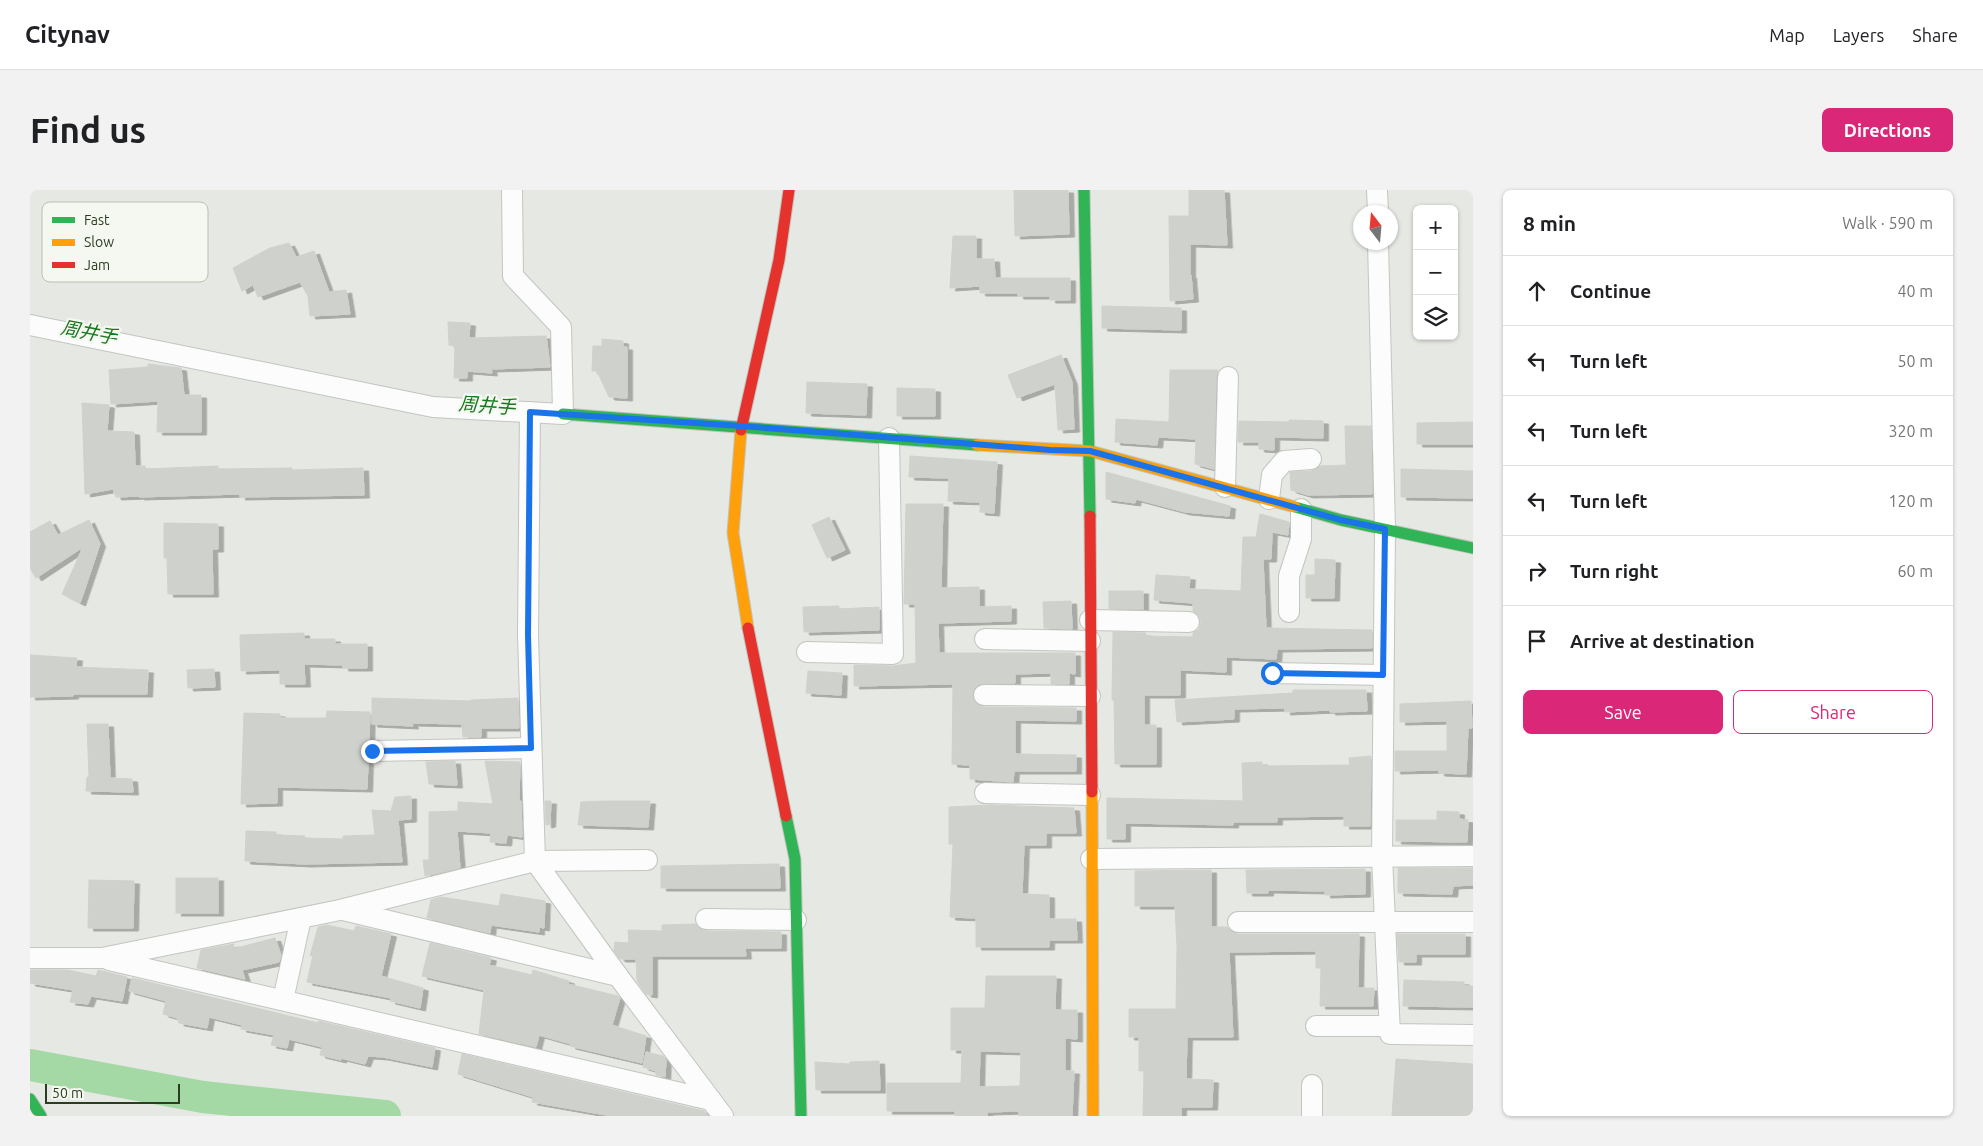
<!DOCTYPE html>
<html lang="en">
<head>
<meta charset="utf-8">
<style>
  body { margin:0; font-family:Ubuntu,"Noto Sans JP",sans-serif; background:#f2f2f2; color:#202124 }
  .controls { position:absolute; right:15px; top:15px; display:grid; overflow:hidden; border-radius:8px; box-shadow:0 1px 4px #0004 }
  .controls button { width:45px; height:45px; display:grid; place-items:center; padding:0; border:0; border-bottom:1px solid #e0e0e0; background:#fff; color:#202124; font:25px sans-serif }
  .compass { position:absolute; left:1323px; top:15px; width:45px; height:45px; border-radius:50%; background:#fff; box-shadow:0 1px 4px #0004; rotate:344deg }
  .scale { position:absolute; left:15px; bottom:12px; width:135px; box-sizing:border-box; padding-left:5px; border:2px solid #2b3c21; border-top:0; font-size:14px; line-height:18px; white-space:nowrap; color:#2b3c21; -webkit-text-stroke:4px #f5f8f1; paint-order:stroke }
  .stop { position:absolute; width:15px; height:15px; margin:-11px; border:4px solid #1a73e8; border-radius:50%; background:#fff }
  .stop.end { background:#1a73e8; border-color:#fff; box-shadow:0 1px 5px #0008 }
  .list { margin:0; padding:0; list-style:none }
  h2 { display:flex; justify-content:space-between; align-items:center; height:65px; margin:0; padding:0 20px; font-size:21px }
  h2 small { font-size:16px; font-weight:400; color:#757577 }
  .list li { display:grid; grid-template-columns:32px 1fr auto; gap:15px; align-items:center; box-sizing:border-box; height:70px; padding:0 20px; border-top:1px solid #e0e0e0 }
  .list b { display:block; font-size:19px; white-space:nowrap }
  .list em { font-size:16px; font-style:normal; color:#757577 }
  .actions { display:flex; gap:10px; padding:15px 20px }
  .actions a { flex:1; padding:11px 0; border:1px solid #db2777; border-radius:8px; text-align:center; font-size:18px; color:#db2777 }
  .actions .main { background:#db2777; color:#fff }
  .icon { flex:none; width:28px; height:28px; fill:none; stroke:currentColor; stroke-width:2; stroke-linecap:round; stroke-linejoin:round }
  .map { position:relative; flex:none; width:1443px; height:926px; overflow:hidden; border-radius:8px }
  header { display:flex; align-items:center; gap:30px; box-sizing:border-box; height:70px; padding:0 25px; background:#fff; border-bottom:1px solid #e0e0e0 }
  header strong { font-size:24px }
  nav { display:flex; gap:28px; margin-inline-start:auto; font-size:18px }
  .intro { display:flex; align-items:center; justify-content:space-between; box-sizing:border-box; height:120px; padding:0 30px }
  h1 { margin:0; font-size:35px }
  .button { padding:12px 22px; border-radius:8px; background:#db2777; color:#fff; font-size:18px; font-weight:700 }
  main { display:flex; gap:30px; padding:0 30px }
  aside { flex:1; background:#fff; border-radius:8px; box-shadow:0 1px 4px #0004 }
  .map>svg:first-child { display:block }
  .lines { fill:none; stroke-linecap:round; stroke-linejoin:round }
  .river { stroke:#a4d9a5; stroke-width:32 }
  .building { fill:#cfd1cc; stroke:#cfd1cc; fill-rule:evenodd; filter:url(#shadow) }
  .street-casing { stroke:#c3c5c0; stroke-width:22 }
  .fast-casing { stroke:#c1c4bd; stroke-width:13 }
  .slow-casing { stroke:#c1c4bd; stroke-width:13 }
  .jam-casing { stroke:#c1c4bd; stroke-width:13 }
  .street { stroke:#fbfcfb; stroke-width:20 }
  .fast { stroke:#30b455; stroke-width:11 }
  .slow { stroke:#ff9f0a; stroke-width:11 }
  .jam { stroke:#e5322d; stroke-width:11 }
  .route { stroke:#1a73e8; stroke-width:6 }
  .labels { text-anchor:middle; stroke-width:4.5; stroke-linejoin:round; paint-order:stroke }
  .water-label { font-size:19px; font-style:italic; fill:#1a7920; stroke:#f5f8f1 }
  .key { fill:#f5f8f1; stroke:#b8c0b3; stroke-width:1 }
  .key-label { font-size:14px; fill:#2b3c21 }
</style>
</head>
<body>
<header>
<strong>Citynav</strong>
<nav><a>Map</a><a>Layers</a><a>Share</a></nav>
</header>
<div class="intro"><h1>Find us</h1><a class="button">Directions</a></div>
<main>
<div class="map">
<svg width="1443" height="926" viewBox="0 0 1443 926">
  <defs>
    <filter id="shadow"><feDropShadow dx="5.5" dy="3" stdDeviation="0" flood-color="#0004"/></filter>
  </defs>
  <rect width="100%" height="100%" fill="#e6e8e3"/>
  <g class="lines">
    <polyline class="river" points="0,875 173,907 355,926"/>
  </g>
  <g class="building">
    <polygon points="984,0 1038,0 1039,44 985,46"/>
    <polygon points="1159,0 1194,0 1197,55 1160,54 1160,85 1161,85 1163,109 1140,111 1139,26 1159,26"/>
    <polygon points="923,46 946,46 946,69 964,69 965,88 1040,88 1040,110 1020,110 1020,106 988,106 988,103 950,103 950,96 920,98"/>
    <polygon points="259,53 266,67 284,61 299,102 316,100 320,124 280,126 278,106 270,92 228,107 223,95 212,101 203,78 240,58"/>
    <polygon points="1072,116 1151,118 1151,140 1072,138"/>
    <polygon points="418,132 440,133 439,148 516,146 520,177 461,179 462,183 437,181 437,188 424,188 425,156 419,155"/>
    <polygon points="572,149 593,151 593,157 597,157 597,208 579,207 567,181 562,181 563,156 572,156"/>
    <polygon points="1031,165 1042,192 1044,239 1028,240 1025,194 987,208 978,185"/>
    <polygon points="118,174 151,178 154,205 171,205 171,242 127,242 128,211 81,214 79,180 118,177"/>
    <polygon points="1140,180 1188,180 1186,187 1184,279 1165,274 1166,249 1128,247 1127,255 1085,252 1086,229 1139,232"/>
    <polygon points="777,192 837,194 836,225 776,223"/>
    <polygon points="867,198 905,199 905,226 867,226"/>
    <polygon points="52,213 79,215 77,241 104,242 105,276 115,276 115,279 188,276 188,279 262,278 262,280 333,278 334,305 210,307 210,304 109,307 111,306 86,307 83,299 55,304"/>
    <polygon points="1259,230 1293,231 1293,248 1244,247 1244,260 1229,259 1229,252 1208,252 1209,231 1259,232"/>
    <polygon points="1443,232 1443,254 1387,254 1387,233"/>
    <polygon points="1315,236 1341,236 1342,304 1278,305 1261,300 1260,282 1282,281 1290,276 1316,275"/>
    <polygon points="880,266 967,272 964,323 950,322 950,312 918,311 919,288 879,287"/>
    <polygon points="1371,279 1443,281 1443,308 1371,307"/>
    <polygon points="1076,282 1200,316 1199,326 1155,322 1106,309 1105,313 1076,309"/>
    <polygon points="876,314 913,314 911,398 949,397 949,417 981,416 981,431 908,433 909,463 1045,463 1045,484 1039,483 1039,494 1021,494 1021,483 985,484 985,493 949,494 944,499 942,505 948,515 954,517 1046,518 1046,531 985,530 985,564 1046,565 1046,581 984,581 983,592 940,589 940,575 922,574 923,494 824,496 824,475 863,476 886,473 885,414 874,414"/>
    <polygon points="1230,324 1259,332 1258,345 1242,342 1241,369 1233,369 1236,438 1342,440 1342,458 1247,459 1246,469 1196,467 1196,482 1150,480 1150,505 1114,505 1114,535 1126,535 1126,574 1085,574 1084,510 1082,510 1083,442 1116,443 1115,446 1163,447 1163,443 1169,439 1171,432 1169,426 1163,421 1163,413 1124,410 1126,385 1160,387 1159,399 1211,401 1213,347 1226,347"/>
    <polygon points="799,327 815,360 797,368 782,335"/>
    <polygon points="59,330 70,354 50,413 32,404 53,357 6,388 0,378 0,342 20,331 28,345"/>
    <polygon points="134,333 188,334 188,359 182,359 183,404 138,404 137,368 134,368"/>
    <polygon points="1285,369 1305,370 1304,408 1276,408 1276,385 1285,385"/>
    <rect x="1079" y="401" width="34" height="18"/>
    <polygon points="1041,411 1042,439 1014,438 1013,412"/>
    <polygon points="809,416 809,419 849,417 849,440 774,442 773,417"/>
    <polygon points="274,443 274,449 305,449 305,454 337,454 337,478 313,478 313,475 274,474 275,494 250,494 250,480 211,481 210,445"/>
    <polygon points="0,465 47,468 46,477 118,480 117,504 43,504 43,506 0,507"/>
    <polygon points="184,479 185,497 158,498 157,480"/>
    <polygon points="778,481 812,483 811,505 776,503"/>
    <polygon points="1263,500 1336,500 1337,521 1300,522 1300,520 1255,522 1255,518 1204,519 1204,529 1147,532 1145,510 1263,503"/>
    <polygon points="342,508 441,511 441,510 488,508 489,538 451,538 451,547 433,547 432,534 382,533 383,536 342,534"/>
    <polygon points="1441,511 1442,538 1438,538 1436,584 1409,583 1409,580 1365,581 1365,561 1417,561 1417,531 1370,532 1370,514"/>
    <polygon points="297,521 340,522 339,550 332,555 330,561 332,568 338,572 337,599 247,597 247,613 211,614 214,523 250,524 250,528 296,528"/>
    <polygon points="57,534 78,534 80,588 102,589 103,602 56,601 57,587 59,587"/>
    <polygon points="1341,566 1340,636 1314,636 1314,626 1247,627 1247,632 1203,632 1203,635 1095,633 1095,649 1077,649 1077,608 1213,611 1212,573 1232,572 1232,576 1320,575 1319,568"/>
    <polygon points="425,571 427,595 399,594 396,572"/>
    <polygon points="455,571 490,572 489,611 491,611 492,647 477,645 476,653 460,652 461,643 427,641 430,678 395,686 393,670 399,670 399,622 428,621 428,612 463,614"/>
    <polygon points="381,606 381,629 368,630 372,672 275,674 215,671 216,641 246,642 246,645 275,646 275,648 313,649 313,646 345,645 342,620 361,621 365,607"/>
    <polygon points="515,611 521,611 520,634 516,635"/>
    <polygon points="574,611 620,611 618,637 548,635 551,612"/>
    <polygon points="960,615 1044,618 1046,643 1016,643 1016,655 994,655 992,704 1019,705 1019,729 1046,729 1047,750 1019,750 1019,757 946,757 946,728 920,727 923,654 919,654 919,617"/>
    <polygon points="1407,621 1429,622 1429,629 1438,630 1437,652 1366,651 1366,630 1407,630"/>
    <polygon points="749,674 750,698 631,698 631,676"/>
    <polygon points="1368,678 1443,678 1443,695 1423,696 1422,704 1368,703"/>
    <polygon points="1335,679 1335,704 1295,705 1295,701 1238,700 1238,703 1217,703 1216,680"/>
    <polygon points="1181,680 1181,737 1197,737 1202,742 1208,744 1329,744 1328,798 1344,798 1343,816 1290,816 1291,778 1286,778 1286,761 1199,762 1203,847 1157,847 1156,889 1183,890 1182,917 1151,917 1151,926 1113,926 1114,881 1109,881 1109,847 1099,847 1099,819 1146,819 1147,758 1145,716 1105,716 1105,681"/>
    <rect x="146" y="688" width="42" height="35"/>
    <polygon points="59,690 104,691 103,738 58,738"/>
    <polygon points="471,704 515,711 514,738 509,737 509,742 461,735 460,743 397,728 401,710 411,707 469,716"/>
    <polygon points="665,734 676,741 751,742 751,758 715,758 716,766 622,766 622,805 616,804 607,791 606,769 590,769 584,761 585,752 599,753 598,740 632,741 632,735"/>
    <polygon points="297,735 324,741 326,736 361,744 351,786 393,798 390,818 360,811 361,808 277,792 283,765 280,766 288,737"/>
    <polygon points="1367,744 1435,744 1435,764 1386,764 1386,772 1369,772"/>
    <polygon points="245,748 251,765 249,772 212,780 215,789 167,778 171,760 204,754 203,759"/>
    <polygon points="400,753 461,768 459,775 502,785 503,780 539,791 538,794 588,806 590,808 582,835 616,846 612,873 540,856 541,854 509,845 506,857 449,844 454,800 392,786"/>
    <polygon points="0,780 38,780 66,786 68,780 97,787 92,811 61,806 58,814 40,812 43,800 0,793"/>
    <path d="M956 786H1026L1025 820H1047V849L1035 848V881H1044L1042 926H989V921L957 922V926H925V921H857V893H931L932 860H921V818H955ZM950 861 991 862 990 896 949 897Z"/>
    <polygon points="102,788 288,833 288,831 405,858 402,877 353,867 338,866 335,874 311,868 311,870 290,865 292,857 259,849 257,858 241,855 244,845 211,839 212,835 179,827 177,838 149,833 147,828 133,824 136,811 99,801"/>
    <polygon points="1374,790 1434,792 1434,796 1443,796 1443,817 1373,816"/>
    <polygon points="616,862 633,866 636,870 635,887 626,885 626,881 613,877"/>
    <polygon points="432,864 674,921 678,926 582,926 502,912 503,907 428,884"/>
    <polygon points="1366,869 1443,874 1443,926 1362,926"/>
    <polygon points="849,871 850,900 786,900 785,872 820,874 820,872"/>
  </g>
  <g class="lines">
    <g class="street-casing">
      <g id="street">
        <polyline points="1347,0 1348,22"/>
        <polyline points="1348,52 1355,339 1352,666 1360,844 1443,845"/>
        <polyline points="0,135 403,217 533,224 531,137 483,86 482,0"/>
        <polyline points="500,222 498,445 505,671 588,786 693,926"/>
        <polyline points="1195,297 1198,187"/>
        <polyline points="1239,309 1242,285 1254,271 1281,269"/>
        <polyline points="1259,422 1259,386 1271,349 1271,319"/>
        <polyline points="1060,430 1159,432"/>
        <polyline points="955,449 1060,451"/>
        <polyline points="777,462 863,464 859,248"/>
        <polyline points="1242,483 1353,485"/>
        <polyline points="954,505 1060,506"/>
        <polyline points="342,561 501,558"/>
        <polyline points="955,603 1060,605"/>
        <polyline points="1061,669 1443,666"/>
        <polyline points="313,720 588,786"/>
        <polyline points="676,729 766,730"/>
        <polyline points="1208,732 1443,732"/>
        <polyline points="0,768 72,768 310,720 505,671 617,670"/>
        <polyline points="79,770 681,910"/>
        <polyline points="253,810 271,728"/>
        <polyline points="1286,836 1359,836"/>
        <polyline points="1282,926 1282,895"/>
      </g>
    </g>
    <g class="fast-casing">
      <g id="fast">
        <polyline points="1054,0 1060,326"/>
        <polyline points="533,224 947,255"/>
        <polyline points="1265,317 1311,330 1443,358"/>
        <polyline points="756,626 765,669 771,926"/>
        <polyline points="0,909 11,926"/>
      </g>
    </g>
    <g class="slow-casing">
      <g id="slow">
        <polyline points="711,240 703,343 718,438"/>
        <polyline points="947,255 1060,261 1265,317"/>
        <polyline points="1062,602 1063,926"/>
      </g>
    </g>
    <g class="jam-casing">
      <g id="jam">
        <polyline points="711,240 749,70 759,0"/>
        <polyline points="1060,326 1062,602"/>
        <polyline points="718,438 756,626"/>
      </g>
    </g>
    <use href="#street" class="street"/>
    <use href="#fast" class="fast"/>
    <use href="#slow" class="slow"/>
    <use href="#jam" class="jam"/>
  </g>
  <g class="lines">
    <polyline class="route" points="342,561 501,558 498,445 500,222 711,236 1020,260 1060,261 1311,330 1355,339 1353,485 1242,483"/>
  </g>
  <g class="labels">
    <g class="water-label">
      <text transform="translate(59 142) rotate(11)" y="7">周井手</text>
      <text transform="translate(457 215) rotate(4)" y="7">周井手</text>
    </g>
  </g>
  <rect x="12" y="12" width="166" height="80" rx="8" class="key"/>
  <rect x="22" y="27" width="23" height="6" fill="#30b455"/>
  <rect x="22" y="49" width="23" height="7" fill="#ff9f0a"/>
  <rect x="22" y="72" width="23" height="6" fill="#e5322d"/>
  <g class="key-label">
    <text x="54" y="35">Fast</text>
    <text x="54" y="57">Slow</text>
    <text x="54" y="80">Jam</text>
  </g>
</svg>
<div class="controls">
<button>+</button>
<button>−</button>
<button><svg class="icon" aria-label="layers" viewBox="0 0 24 24"><path d="M12 4l9 5-9 5-9-5zM3 14l9 5 9-5"/></svg></button>
</div>
<svg class="compass" viewBox="-18 -18 36 36"><path d="M0-13l5 13h-10z" fill="#e53935"/><path d="M0 13l5-13h-10z" fill="#757577"/></svg>
<div class="scale">50 m</div>
<div class="stop" style="left:1242px;top:483px"></div>
<div class="stop end" style="left:342px;top:561px"></div>
</div>
<aside>
<h2>8 min<small>Walk · 590 m</small></h2>
<ul class="list">
<li><svg class="icon" aria-label="ahead" viewBox="0 0 24 24"><path d="M12 20V5M6 11l6-6 6 6"/></svg><div><b>Continue</b></div><em>40 m</em></li>
<li><svg class="icon" aria-label="left" viewBox="0 0 24 24"><path d="M17 20v-9H6M10 6l-5 5 5 5"/></svg><div><b>Turn left</b></div><em>50 m</em></li>
<li><svg class="icon" aria-label="left" viewBox="0 0 24 24"><path d="M17 20v-9H6M10 6l-5 5 5 5"/></svg><div><b>Turn left</b></div><em>320 m</em></li>
<li><svg class="icon" aria-label="left" viewBox="0 0 24 24"><path d="M17 20v-9H6M10 6l-5 5 5 5"/></svg><div><b>Turn left</b></div><em>120 m</em></li>
<li><svg class="icon" aria-label="right" viewBox="0 0 24 24"><path d="M7 20v-9h11M14 6l5 5-5 5"/></svg><div><b>Turn right</b></div><em>60 m</em></li>
<li><svg class="icon" aria-label="arrive" viewBox="0 0 24 24"><path d="M6 21V4h12l-3 4 3 4H6"/></svg><div><b>Arrive at destination</b></div></li>
</ul>
<div class="actions"><a class="main">Save</a><a>Share</a></div>
</aside>
</main>
</body>
</html>
